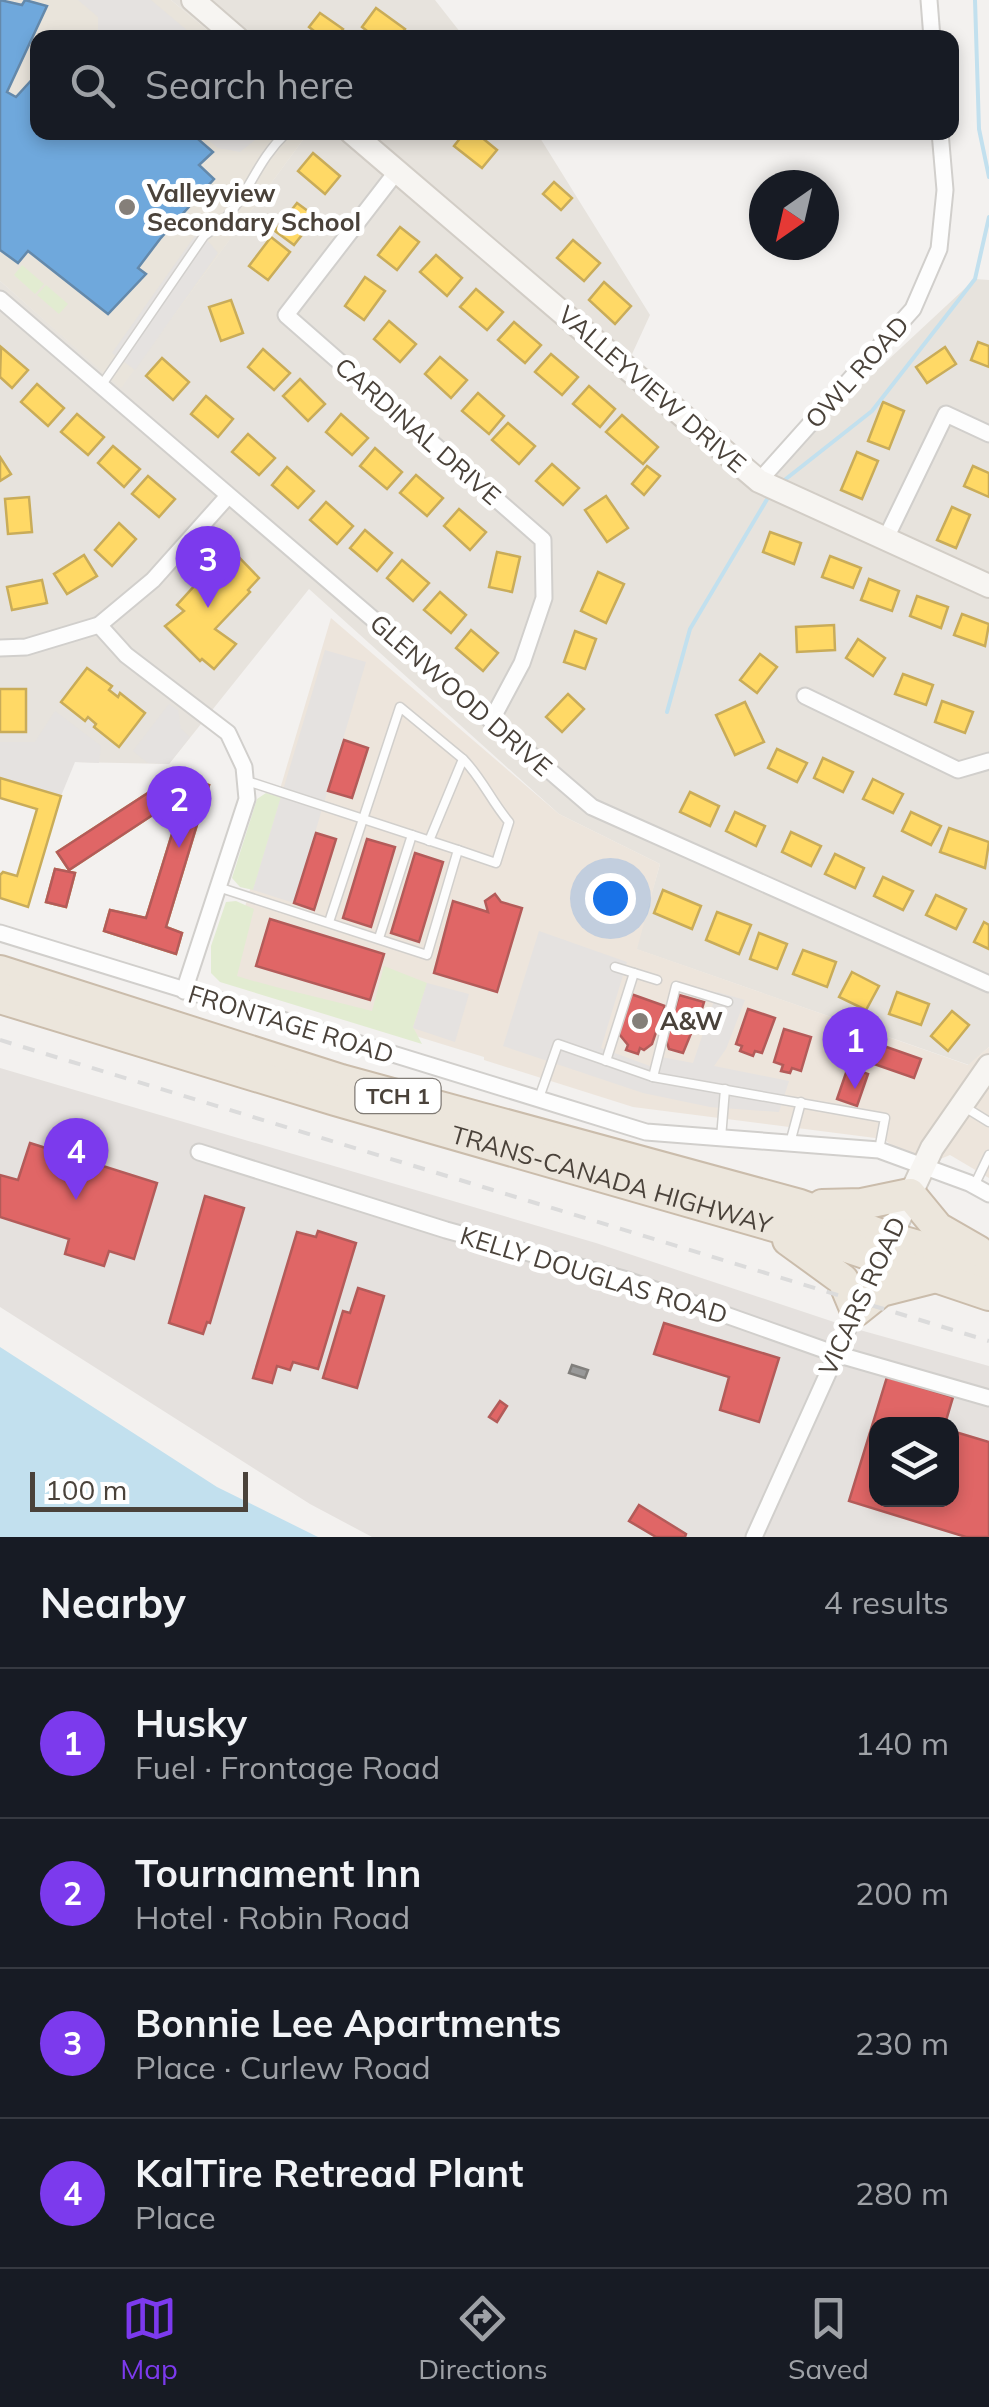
<!DOCTYPE html>
<html lang="en">
<head>
<meta charset="utf-8">
<style>
  body { margin:0; font-family:Mulish,sans-serif; background:#242831; color:#f1f3f6 }
  .controls { position:absolute; right:30px; bottom:30px; display:grid; overflow:hidden; border-radius:20px; box-shadow:0 5px 15px #0003 }
  .controls button { width:90px; height:90px; display:grid; place-items:center; padding:0; border:0; border-bottom:2px solid #363941; background:#171b24; color:#f1f3f6; font:50px sans-serif }
  .compass { position:absolute; left:749px; top:170px; width:90px; height:90px; border-radius:50%; background:#171b24; box-shadow:0 5px 15px #0003; rotate:214deg }
  .scale { position:absolute; left:30px; bottom:25px; width:218px; box-sizing:border-box; padding-left:10px; border:5px solid #4a423a; border-top:0; font-size:28px; line-height:35px; white-space:nowrap; color:#4a423a; -webkit-text-stroke:8px #fff; paint-order:stroke }
  .you { position:absolute; left:610px; top:898px; width:35px; height:35px; margin:-25px; border:8px solid #fff; border-radius:50%; background:#1a73e8; box-shadow:0 0 0 15px #1a73e833 }
  .badge { display:grid; place-items:center; width:65px; height:65px; border-radius:50%; background:#7c3aed; color:#fff; font-size:32px; font-weight:700 }
  .pin { position:absolute; translate:-50% -82px; filter:drop-shadow(0 2px 5px #0008) }
  .pin::after { content:''; position:absolute; top:52px; width:35px; height:30px; background:inherit; clip-path:polygon(0 0,100% 0,50% 100%) }
  .list { margin:0; padding:0; list-style:none }
  h2 { display:flex; justify-content:space-between; align-items:center; height:130px; margin:0; padding:0 40px; font-size:42px }
  h2 small { font-size:32px; font-weight:400; color:#9ea1a6 }
  .list li { display:grid; grid-template-columns:65px 1fr auto; gap:30px; align-items:center; box-sizing:border-box; height:150px; padding:0 40px; border-top:2px solid #363941 }
  .list b { display:block; font-size:38px; white-space:nowrap }
  .list p { margin:0; font-size:32px; white-space:nowrap; color:#9ea1a6 }
  .list em { font-size:32px; font-style:normal; color:#9ea1a6 }
  .icon { flex:none; width:55px; height:55px; fill:none; stroke:currentColor; stroke-width:2; stroke-linecap:round; stroke-linejoin:round }
  .map { position:relative; flex:none; width:989px; height:1537px; overflow:hidden }
  .search { position:absolute; background:#171b24; box-shadow:0 5px 15px #0003; left:30px; right:30px; top:30px; height:110px; display:flex; align-items:center; gap:25px; box-sizing:border-box; padding:0 35px; border-radius:20px; color:#9ea1a6; font-size:38px }
  .sheet { height:730px; background:#171b24 }
  nav { display:flex; justify-content:space-around; align-items:center; box-sizing:border-box; height:140px; border-top:2px solid #363941; background:#171b24; font-size:28px; color:#9ea1a6 }
  nav a { display:grid; justify-items:center; gap:5px }
  nav .on { color:#7c3aed }
  .map>svg:first-child { display:block }
  .residential { fill:#e7e3dd }
  .commercial { fill:#ede5dc }
  .industrial { fill:#e5e1de; fill-rule:evenodd }
  .education { fill:#e9e4db }
  .green { fill:#e2ecd1 }
  .parking { fill:#e5e2e0 }
  .water { fill:#c2e0ee }
  .homes { fill:#ffd966; stroke:#c9ac59; stroke-width:2.5 }
  .shops { fill:#e06666; stroke:#b35b59; stroke-width:2.5 }
  .schools { fill:#6fa8dc; stroke:#6489ab; stroke-width:2.5 }
  .industry { fill:#999; stroke:#817f7c; stroke-width:2.5 }
  .lines { fill:none; stroke-linecap:round; stroke-linejoin:round }
  .stream { stroke:#c2e0ee; stroke-width:4 }
  .lane-casing { stroke:#d1cfcc; stroke-width:11 }
  .street-casing { stroke:#d1cfcc; stroke-width:19 }
  .secondary-casing { stroke:#d2cdc6; stroke-width:26 }
  .highway-casing { stroke:#cabcab; stroke-width:34 }
  .lane { stroke:#fdfdfd; stroke-width:8 }
  .street { stroke:#fdfdfd; stroke-width:15 }
  .secondary { stroke:#f7f5f2; stroke-width:22 }
  .highway { stroke:#ece6dc; stroke-width:30 }
  .rail { stroke:#dbdbdb; stroke-width:4; stroke-dasharray:12 12; stroke-linecap:butt }
  .poi-dot { fill:#857f79; stroke:#fff; stroke-width:4 }
  .labels { text-anchor:middle; stroke-width:10; stroke-linejoin:round; paint-order:stroke }
  .shield { fill:#fff; stroke:#807b75; stroke-width:2.5 }
  .shield-label { font-size:22px; font-weight:bold; fill:#4a423a }
  .poi-label { font-size:25px; font-weight:bold; fill:#4a423a; stroke:#fff; text-anchor:start }
  .street-label { font-size:25px; fill:#4a423a; stroke:#fff }
</style>
</head>
<body>
<div class="map">
<svg width="989" height="1537" viewBox="0 0 989 1537">
  <rect width="100%" height="100%" fill="#f3f1ef"/>
  <g class="residential">
    <polygon points="171,0 435,0 464,37 216,37"/>
    <polygon points="308,133 537,133 650,315 627,365 758,481 975,279 989,280 989,1047 969,1065 636,949 660,864 559,814 309,589 169,764 74,762 0,752 0,281 121,387"/>
  </g>
  <polygon class="commercial" points="331,618 559,814 660,864 637,949 968,1065 989,1047 989,1178 950,1155 923,1166 883,1139 633,1107 484,1060 484,1057 224,977"/>
  <path class="industrial" d="M0 1068 596 1243 849 1327 989 1366V1537H372L310 1504 0 1307ZM876 1424H952V1500H876Z"/>
  <polygon class="education" points="0,0 171,0 216,37 38,38 38,132 308,133 121,388 0,281"/>
  <g class="green">
    <polygon points="22,265 44,284 35,294 14,275"/>
    <polygon points="46,285 68,304 59,314 37,295"/>
    <polygon points="266,793 281,797 253,890 240,887 232,878 257,799"/>
    <path d="M236 901 254 909 237 976C282 990 327 999 372 1011L384 966 427 983 413 1027 422 1044 220 982 211 973V946L226 902Z"/>
  </g>
  <g class="parking">
    <polygon points="78,0 151,0 195,37 98,37 98,17"/>
    <polygon points="200,133 264,133 240,152 218,148"/>
    <polygon points="199,230 218,253 135,370 112,353"/>
    <polygon points="325,650 366,662 294,903 253,890"/>
    <polygon points="169,704 178,710 181,729 190,737 169,764 148,763 133,751"/>
    <polygon points="55,711 101,746 99,763 75,762 61,796 0,778 0,742 35,742"/>
    <polygon points="539,931 627,962 601,1048 650,1066 661,1057 693,1063 717,992 745,1000 726,1049 714,1066 789,1081 779,1112 710,1107 643,1093 503,1046"/>
    <polygon points="427,983 469,994 455,1042 413,1028"/>
  </g>
  <polygon class="water" points="0,1347 217,1487 318,1537 0,1537"/>
  <g class="homes">
    <polygon points="376,8 405,29 398,38 376,38 362,27"/>
    <polygon points="320,13 343,29 337,38 323,38 309,27"/>
    <polygon points="465,132 475,132 497,150 482,168 454,146"/>
    <polygon points="313,153 340,176 325,194 298,171"/>
    <polygon points="554,182 572,198 561,210 543,194"/>
    <polygon points="297,203 316,217 294,245 275,231"/>
    <polygon points="400,227 419,242 397,270 378,255"/>
    <polygon points="271,237 290,252 268,280 249,266"/>
    <polygon points="573,240 600,263 584,281 557,258"/>
    <polygon points="436,255 462,278 447,296 420,272"/>
    <polygon points="365,277 385,291 364,320 345,306"/>
    <polygon points="604,282 631,306 615,324 589,300"/>
    <polygon points="476,289 503,312 487,330 460,307"/>
    <polygon points="231,300 243,333 221,341 209,307"/>
    <polygon points="389,321 416,344 400,362 374,339"/>
    <polygon points="514,322 541,345 525,363 498,340"/>
    <polygon points="978,342 989,346 989,367 971,360"/>
    <polygon points="1,347 28,370 12,388 0,377"/>
    <polygon points="945,347 956,364 927,383 916,367"/>
    <polygon points="263,349 290,373 274,390 248,367"/>
    <polygon points="551,354 578,377 562,395 535,372"/>
    <polygon points="440,357 467,380 451,398 425,374"/>
    <polygon points="162,358 189,382 173,400 146,376"/>
    <polygon points="300,379 325,404 308,421 283,396"/>
    <polygon points="37,384 64,408 48,426 21,402"/>
    <polygon points="589,386 615,409 600,427 573,404"/>
    <polygon points="478,393 504,416 489,434 462,411"/>
    <polygon points="206,396 233,419 218,437 191,414"/>
    <polygon points="883,402 904,411 889,449 868,441"/>
    <polygon points="77,414 104,437 88,455 61,432"/>
    <polygon points="341,414 368,438 352,455 326,432"/>
    <polygon points="622,415 658,447 643,464 606,432"/>
    <polygon points="508,423 535,446 519,464 492,440"/>
    <polygon points="248,434 275,458 259,475 232,452"/>
    <polygon points="113,446 140,469 124,487 98,463"/>
    <polygon points="375,448 402,472 387,489 360,466"/>
    <polygon points="857,452 878,461 862,499 841,490"/>
    <polygon points="0,457 11,474 0,481"/>
    <polygon points="552,464 579,488 563,505 536,481"/>
    <polygon points="647,466 660,476 644,495 632,484"/>
    <polygon points="973,466 989,473 989,497 964,486"/>
    <polygon points="287,467 314,491 298,508 272,485"/>
    <polygon points="416,475 443,498 427,516 400,493"/>
    <polygon points="148,476 175,499 159,517 132,494"/>
    <polygon points="606,496 628,528 607,542 585,510"/>
    <polygon points="29,497 32,532 8,534 5,499"/>
    <polygon points="326,502 353,526 337,544 310,520"/>
    <polygon points="952,507 970,515 956,548 937,540"/>
    <polygon points="459,509 486,532 470,550 444,526"/>
    <polygon points="119,523 136,539 112,566 95,550"/>
    <polygon points="365,530 392,553 377,571 350,548"/>
    <polygon points="770,532 801,543 794,564 763,552"/>
    <polygon points="233,551 259,578 248,590 250,592 215,629 236,644 214,669 202,659 200,661 165,626 184,611 177,605 198,582"/>
    <polygon points="497,552 520,557 512,592 489,587"/>
    <polygon points="84,555 97,576 67,594 54,574"/>
    <polygon points="830,556 861,568 853,588 822,577"/>
    <polygon points="402,560 429,583 413,601 387,578"/>
    <polygon points="598,572 624,584 606,623 581,611"/>
    <polygon points="869,579 899,591 892,611 861,600"/>
    <polygon points="42,580 47,603 12,610 7,587"/>
    <polygon points="440,592 466,615 451,633 424,610"/>
    <polygon points="917,596 948,607 941,628 910,616"/>
    <polygon points="962,614 989,624 985,646 954,635"/>
    <polygon points="834,625 835,650 797,652 796,627"/>
    <polygon points="471,630 498,653 483,671 456,648"/>
    <polygon points="575,631 596,639 585,669 564,662"/>
    <polygon points="858,639 885,658 873,676 846,658"/>
    <polygon points="760,654 777,667 757,693 740,680"/>
    <polygon points="87,668 112,686 109,690 118,697 120,693 145,713 119,747 94,727 96,724 88,717 85,721 61,702"/>
    <polygon points="903,674 933,685 926,705 895,694"/>
    <rect x="0" y="689" width="26" height="43"/>
    <polygon points="568,694 584,709 562,732 546,717"/>
    <polygon points="942,701 973,712 965,733 935,722"/>
    <polygon points="745,702 764,742 735,755 716,715"/>
    <polygon points="777,749 807,763 797,782 768,768"/>
    <polygon points="823,758 853,772 843,792 814,778"/>
    <polygon points="0,778 61,796 28,907 0,898 0,875 3,872 17,876 37,809 0,798"/>
    <polygon points="171,778 183,795 69,870 57,852"/>
    <polygon points="189,779 209,785 166,927 182,933 176,954 104,931 110,910 146,918"/>
    <polygon points="873,779 903,794 893,813 863,799"/>
    <polygon points="690,792 719,806 710,826 680,812"/>
    <polygon points="735,812 765,826 756,846 726,831"/>
    <polygon points="911,812 941,826 931,845 902,831"/>
    <polygon points="949,828 989,842 985,868 940,852"/>
    <polygon points="791,832 821,846 811,866 782,852"/>
    <polygon points="835,854 864,868 855,888 825,874"/>
    <polygon points="55,869 75,873 66,907 46,902"/>
    <polygon points="883,877 913,891 903,910 874,896"/>
    <polygon points="663,890 701,906 692,929 654,913"/>
    <polygon points="936,895 966,909 956,929 926,915"/>
    <polygon points="717,912 751,925 739,954 706,940"/>
    <polygon points="984,922 989,925 989,949 974,942"/>
    <polygon points="759,933 787,944 777,969 750,959"/>
    <polygon points="803,950 836,962 827,987 793,974"/>
    <polygon points="852,972 879,986 866,1010 839,997"/>
    <polygon points="897,992 929,1004 921,1025 889,1014"/>
    <polygon points="952,1011 969,1025 948,1051 931,1036"/>
  </g>
  <g class="shops">
    <polygon points="344,740 368,748 352,798 328,791"/>
    <polygon points="171,778 183,795 69,870 57,852"/>
    <polygon points="189,779 209,785 166,927 182,933 176,954 104,931 110,910 146,918"/>
    <polygon points="316,833 336,839 314,910 294,903"/>
    <polygon points="367,839 395,847 371,927 343,918"/>
    <polygon points="415,853 443,862 419,942 391,933"/>
    <polygon points="55,869 75,873 66,907 46,902"/>
    <polygon points="495,894 501,902 522,908 497,992 434,973 453,901 488,912 485,901"/>
    <polygon points="270,919 384,954 370,1000 256,966"/>
    <polygon points="631,994 665,1006 652,1044 644,1050 640,1048 638,1054 626,1050 628,1045 619,1034 622,1013 625,1014"/>
    <polygon points="679,995 704,1002 695,1031 692,1031 683,1053 669,1049 666,1040"/>
    <polygon points="748,1009 775,1018 762,1053 755,1051 753,1056 740,1051 742,1046 736,1044"/>
    <polygon points="784,1029 811,1037 801,1071 792,1068 790,1073 781,1071 783,1065 774,1062"/>
    <polygon points="858,1037 921,1059 914,1078 851,1056"/>
    <polygon points="848,1067 868,1074 857,1106 837,1099"/>
    <polygon points="30,1143 157,1183 134,1259 109,1251 104,1266 65,1254 69,1239 0,1217 0,1175 18,1180"/>
    <polygon points="205,1196 244,1208 210,1323 207,1322 203,1334 169,1323"/>
    <polygon points="318,1231 356,1243 318,1369 293,1362 290,1370 277,1366 272,1383 253,1378 297,1232 316,1237"/>
    <polygon points="358,1288 384,1296 357,1388 323,1378 343,1311 350,1313"/>
    <polygon points="664,1323 779,1358 759,1422 720,1410 729,1377 654,1354"/>
    <polygon points="887,1377 953,1397 945,1424 876,1424 876,1500 952,1500 952,1431 989,1442 989,1537 966,1537 849,1501"/>
    <polygon points="500,1401 507,1406 497,1422 489,1417"/>
    <polygon points="639,1505 686,1534 685,1537 656,1537 629,1521"/>
  </g>
  <polygon class="schools" points="0,0 22,5 25,0 47,6 7,92 16,97 38,73 38,132 190,132 213,152 199,165 214,179 160,239 138,268 146,274 108,314 28,251 18,263 0,250"/>
  <polygon class="industry" points="572,1365 588,1370 585,1378 569,1373"/>
  <g class="lines">
    <g class="stream">
      <polyline points="975,0 979,129 989,177"/>
      <polyline points="782,482 872,411 975,279 989,217"/>
      <polyline points="667,712 690,629 769,496"/>
    </g>
    <g class="lane-casing">
      <g id="lane">
        <path d="M101 386 204 236C249 206 249 168 287 132"/>
        <path d="M458 850 496 863 509 822C491 801 482 778 463 759"/>
        <polyline points="218,887 427,955 458,850 247,781"/>
        <polyline points="329,922 400,707 463,759 429,841"/>
        <polyline points="379,938 412,835"/>
        <polyline points="615,967 657,980"/>
        <polyline points="606,1061 634,973"/>
        <polyline points="653,1077 676,986 728,1002"/>
        <polyline points="539,1098 558,1044 653,1077 885,1118 879,1150"/>
        <polyline points="963,1106 989,1122"/>
        <polyline points="721,1138 725,1089"/>
        <polyline points="790,1143 801,1102"/>
        <polyline points="974,1186 989,1155"/>
      </g>
    </g>
    <g class="street-casing">
      <g id="street">
        <polyline points="929,0 932,38"/>
        <polyline points="397,171 286,315 543,540 544,598 522,663 491,721"/>
        <polyline points="0,299 592,807 989,984"/>
        <polyline points="759,481 913,309 939,249 945,190 940,132"/>
        <polyline points="885,540 946,414 989,434"/>
        <polyline points="99,625 126,655 228,733 244,767 247,799 184,991"/>
        <polyline points="0,648 26,647 99,625 153,580 228,496"/>
        <polyline points="805,696 958,770 989,761"/>
        <polyline points="0,933 646,1132 879,1150 969,1183 989,1194"/>
        <polyline points="199,1152 446,1230 627,1280 836,1354 989,1398"/>
        <polyline points="754,1537 880,1258"/>
      </g>
    </g>
    <g class="secondary-casing">
      <g id="secondary">
        <polyline points="193,0 237,38"/>
        <polyline points="351,132 759,481 989,586"/>
        <polyline points="885,1249 932,1148 989,1066"/>
      </g>
    </g>
    <g class="highway-casing">
      <g id="highway">
        <polyline points="0,971 341,1080 800,1205 890,1238 989,1266"/>
        <path id="s1" d="M0 998 335 1100 847 1247 989 1295"/>
        <polyline points="822,1205 862,1204 910,1194 938,1228 978,1251"/>
        <polyline points="788,1240 843,1280 856,1311 881,1291 932,1278"/>
      </g>
    </g>
    <use href="#lane" class="lane"/>
    <use href="#street" class="street"/>
    <use href="#secondary" class="secondary"/>
    <use href="#highway" class="highway"/>
    <polyline class="rail" points="0,1040 989,1341"/>
  </g>
  <g class="poi-dot">
    <circle cx="127" cy="207" r="10"/>
    <circle cx="640" cy="1021" r="10"/>
  </g>
  <g class="labels">
    <rect class="shield" x="355.5" y="1079" width="85" height="34" rx="8"/>
    <g class="shield-label">
      <text x="398" y="1104">TCH 1</text>
    </g>
    <g class="poi-label">
      <text x="147" y="202">Valleyview<tspan x="147" dy="29">Secondary School</tspan></text>
      <text x="660" y="1030">A&amp;W</text>
    </g>
    <g class="street-label">
      <text transform="translate(857 372) rotate(-48)" y="9">OWL ROAD</text>
      <text transform="translate(652 389) rotate(41)" y="9">VALLEYVIEW DRIVE</text>
      <text transform="translate(418 431) rotate(41)" y="9">CARDINAL DRIVE</text>
      <text transform="translate(461 695) rotate(41)" y="9">GLENWOOD DRIVE</text>
      <text transform="translate(291 1024) rotate(17)" y="9">FRONTAGE ROAD</text>
      <text dy="9" stroke="none"><textPath href="#s1" startOffset="638">TRANS-CANADA HIGHWAY</textPath></text>
      <text transform="translate(594 1275) rotate(17)" y="9">KELLY DOUGLAS ROAD</text>
      <text transform="translate(862 1296) rotate(-65)" y="9">VICARS ROAD</text>
    </g>
  </g>
</svg>
<div class="controls">
<button><svg class="icon" aria-label="layers" viewBox="0 0 24 24"><path d="M12 4l9 5-9 5-9-5zM3 14l9 5 9-5"/></svg></button>
</div>
<svg class="compass" viewBox="-18 -18 36 36"><path d="M0-13l5 13h-10z" fill="#e53935"/><path d="M0 13l5-13h-10z" fill="#9ea1a6"/></svg>
<div class="scale">100 m</div>
<div class="you"></div>
<div class="pin badge" style="left:855px;top:1089px">1</div>
<div class="pin badge" style="left:179px;top:848px">2</div>
<div class="pin badge" style="left:208px;top:608px">3</div>
<div class="pin badge" style="left:76px;top:1200px">4</div>
<div class="search"><svg class="icon" aria-label="search" viewBox="0 0 24 24"><circle cx="10" cy="10" r="6"/><path d="M15 15l6 6"/></svg>Search here</div>
</div>
<section class="sheet">
<h2>Nearby<small>4 results</small></h2>
<ul class="list">
<li><span class="badge">1</span><div><b>Husky</b><p>Fuel · Frontage Road</p></div><em>140 m</em></li>
<li><span class="badge">2</span><div><b>Tournament Inn</b><p>Hotel · Robin Road</p></div><em>200 m</em></li>
<li><span class="badge">3</span><div><b>Bonnie Lee Apartments</b><p>Place · Curlew Road</p></div><em>230 m</em></li>
<li><span class="badge">4</span><div><b>KalTire Retread Plant</b><p>Place</p></div><em>280 m</em></li>
</ul>
</section>
<nav>
<a class="on"><svg class="icon" aria-label="map" viewBox="0 0 24 24"><path d="M3 6l6-2 6 2 6-2v14l-6 2-6-2-6 2zM9 4v14M15 6v14"/></svg>Map</a>
<a><svg class="icon" aria-label="directions" viewBox="0 0 24 24"><path d="M12 3l9 9-9 9-9-9zM9 14v-3h6M13 9l2 2-2 2"/></svg>Directions</a>
<a><svg class="icon" aria-label="saved" viewBox="0 0 24 24"><path d="M7 4h10v16l-5-4-5 4z"/></svg>Saved</a>
</nav>
</body>
</html>
